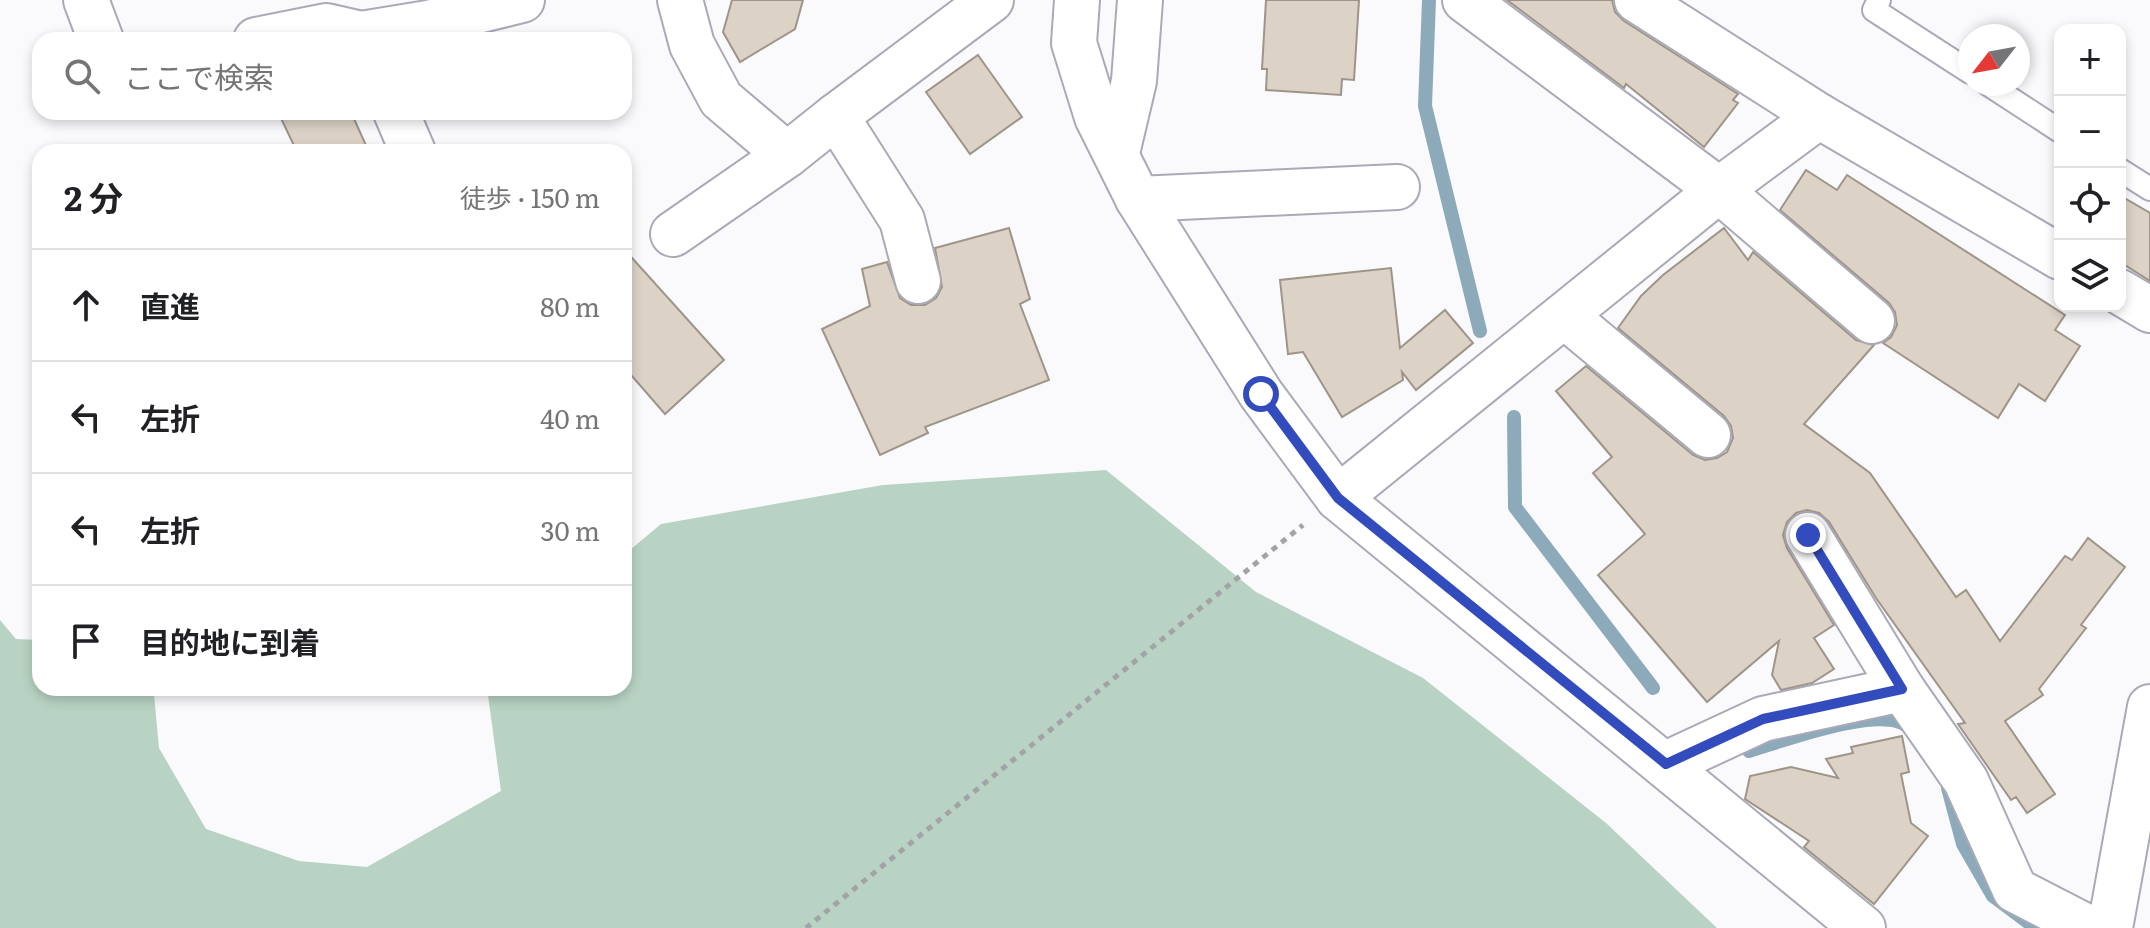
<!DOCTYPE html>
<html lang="ja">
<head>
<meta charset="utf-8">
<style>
  body { margin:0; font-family:Literata,"Noto Sans JP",serif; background:#f2f2f2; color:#202124 }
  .controls { position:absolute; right:24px; top:24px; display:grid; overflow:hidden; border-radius:16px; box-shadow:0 4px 12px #0003 }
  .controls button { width:72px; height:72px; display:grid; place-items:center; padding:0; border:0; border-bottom:2px solid #e0e0e0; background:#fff; color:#202124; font:40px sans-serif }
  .compass { position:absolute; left:1958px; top:24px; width:72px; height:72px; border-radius:50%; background:#fff; box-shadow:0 4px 12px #0003; rotate:239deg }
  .stop { position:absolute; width:24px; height:24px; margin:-18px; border:6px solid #334cbd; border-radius:50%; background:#fff }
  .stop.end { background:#334cbd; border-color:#fff; box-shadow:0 2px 8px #0008 }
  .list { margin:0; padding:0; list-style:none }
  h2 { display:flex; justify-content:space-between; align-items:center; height:104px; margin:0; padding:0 32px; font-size:34px }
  h2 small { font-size:26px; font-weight:400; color:#757577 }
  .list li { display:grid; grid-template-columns:52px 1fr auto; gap:24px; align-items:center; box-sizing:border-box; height:112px; padding:0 32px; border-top:2px solid #e0e0e0 }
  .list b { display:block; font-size:30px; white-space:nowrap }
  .list em { font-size:26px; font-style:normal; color:#757577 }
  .icon { flex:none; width:44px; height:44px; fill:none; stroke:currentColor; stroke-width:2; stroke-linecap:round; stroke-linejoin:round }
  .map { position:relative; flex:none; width:2150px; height:928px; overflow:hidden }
  .search { position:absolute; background:#fff; box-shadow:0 4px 12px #0003; left:32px; top:32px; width:600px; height:88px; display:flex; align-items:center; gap:20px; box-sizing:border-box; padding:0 28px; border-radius:24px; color:#757577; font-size:30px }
  .panel { position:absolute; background:#fff; box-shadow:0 4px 12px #0003; left:32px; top:144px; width:600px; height:552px; border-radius:24px }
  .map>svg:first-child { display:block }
  .green { fill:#b8d3c3 }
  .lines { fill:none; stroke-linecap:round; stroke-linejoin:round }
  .stream { stroke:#8caab9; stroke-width:14 }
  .building { fill:#dcd2c5; stroke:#9e9588; stroke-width:2 }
  .service-casing { stroke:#aaa9b8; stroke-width:26 }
  .minor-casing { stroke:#aaa9b8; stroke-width:48 }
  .tertiary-casing { stroke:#aaa9b8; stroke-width:48 }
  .path { stroke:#a3a3a7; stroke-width:5; stroke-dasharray:6 6; stroke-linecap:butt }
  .service { stroke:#fff; stroke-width:22 }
  .minor { stroke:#fff; stroke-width:44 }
  .tertiary { stroke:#fff; stroke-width:44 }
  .route { stroke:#334cbd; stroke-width:10 }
</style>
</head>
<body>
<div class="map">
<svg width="2150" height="928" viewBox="0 0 2150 928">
  <rect width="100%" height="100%" fill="#fafafd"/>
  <polygon class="green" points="1106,470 1256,592 1423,678 1606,823 1717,928 0,928 0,620 16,639 40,640 40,688 179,688 154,694 159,748 206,829 299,861 367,867 501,791 487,688 624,688 624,555 661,524 883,485"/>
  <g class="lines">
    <g class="stream">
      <polyline points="1429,0 1425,106 1480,331"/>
      <polyline points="1514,417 1515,507 1653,688"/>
      <path d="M1749 751C1780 742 1889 700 1911 730"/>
      <polyline points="1948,788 1963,844 1993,896 2036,928"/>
    </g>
  </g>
  <g class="building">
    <polygon points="732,0 803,0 795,29 740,62 723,32"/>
    <polygon points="1266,0 1359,0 1354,80 1342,79 1341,95 1266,90 1267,69 1262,69"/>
    <polygon points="1507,0 1612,0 1615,12 1624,21 1738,94 1733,100 1738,103 1704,147 1626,84 1624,88"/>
    <polygon points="978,55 1022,117 970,154 926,92"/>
    <polygon points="278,112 351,112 369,152 297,152"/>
    <polygon points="1806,170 1837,190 1847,175 2065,315 2055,330 2080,346 2045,401 2019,384 1998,418 1883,343 1891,337 1897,325 1895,312 1889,303 1780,210"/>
    <polygon points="2121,196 2150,213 2150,281 2120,262"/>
    <polygon points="1009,228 1030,299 1020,304 1049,380 925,427 928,433 880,455 822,329 870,306 862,269 887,262 900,298 911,305 925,305 936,298 942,287 935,248"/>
    <polygon points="1724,228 1748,260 1753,252 1856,340 1874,345 1804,424 1870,473 1956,597 1966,590 2000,641 2065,556 2072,560 2088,538 2125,567 2081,625 2086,628 2039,689 2043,695 2005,721 2055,794 2027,813 2016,797 2011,800 1958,724 1965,723 1876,598 1829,522 1819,513 1807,510 1796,513 1787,522 1783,535 1787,548 1834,625 1814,638 1834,669 1812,683 1781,690 1772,675 1779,641 1707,702 1598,575 1645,534 1593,473 1612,457 1556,391 1586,366 1693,455 1705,460 1717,458 1727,452 1733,438 1731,426 1724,416 1618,328 1641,296 1663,275"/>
    <polygon points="624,249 724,360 665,414 624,367"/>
    <polygon points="1391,268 1400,348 1445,310 1473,343 1416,390 1402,372 1403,380 1342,417 1303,352 1288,354 1280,280"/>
    <polygon points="1902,736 1909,772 1901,774 1911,823 1928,836 1874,904 1804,847 1809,841 1745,799 1750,776 1791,767 1838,778 1826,759 1853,753 1851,747"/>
  </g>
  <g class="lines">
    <g class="service-casing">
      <g id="service">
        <polyline points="1879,0 1874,10 1970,72"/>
        <polyline points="1988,84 2060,131"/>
        <polyline points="2120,170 2150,189"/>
      </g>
    </g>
    <g class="minor-casing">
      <g id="minor">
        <polyline points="86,0 101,40"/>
        <polyline points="1077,0 1074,43 1097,117 1138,199 1261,394 1338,498 1863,928"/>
        <polyline points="1465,0 1719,190 1872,321"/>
        <polyline points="1637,0 1819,116"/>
        <polyline points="256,40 326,26 361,34"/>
        <polyline points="364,40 361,34 428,23 522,0"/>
        <polyline points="396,112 413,152"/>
        <polyline points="836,116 991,0"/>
        <polyline points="1117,153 1134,81 1140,0"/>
        <polyline points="787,155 836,116 902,220 918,281"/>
        <polyline points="1138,199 1397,187"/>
        <polyline points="673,234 787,155 721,99 692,45 680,0"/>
        <polyline points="2120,292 2150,310"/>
        <polyline points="1566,317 1708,435"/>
        <polyline points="1338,498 1719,190 1819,116 2060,257"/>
        <polyline points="1808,535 1902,689"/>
        <polyline points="1666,764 1763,719 1902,689 1966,781 2015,890 2089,928"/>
      </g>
    </g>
    <g class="tertiary-casing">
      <polyline id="tertiary" points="2110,928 2150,707"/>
    </g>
    <polyline class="path" points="806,928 1303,525"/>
    <use href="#service" class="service"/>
    <use href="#minor" class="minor"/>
    <use href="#tertiary" class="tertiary"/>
  </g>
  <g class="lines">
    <polyline class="route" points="1261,394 1338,498 1666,764 1763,719 1902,689 1808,535"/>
  </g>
</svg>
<div class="controls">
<button>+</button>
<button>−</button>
<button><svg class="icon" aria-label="locate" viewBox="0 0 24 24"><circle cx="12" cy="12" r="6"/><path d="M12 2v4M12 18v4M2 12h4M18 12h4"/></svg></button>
<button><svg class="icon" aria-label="layers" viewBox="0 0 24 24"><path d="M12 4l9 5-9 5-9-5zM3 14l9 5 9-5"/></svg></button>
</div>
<svg class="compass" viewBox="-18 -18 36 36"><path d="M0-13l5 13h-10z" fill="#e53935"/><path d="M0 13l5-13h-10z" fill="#757577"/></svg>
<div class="stop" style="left:1261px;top:394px"></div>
<div class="stop end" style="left:1808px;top:535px"></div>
<div class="search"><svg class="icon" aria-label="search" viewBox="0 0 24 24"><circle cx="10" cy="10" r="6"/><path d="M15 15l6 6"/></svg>ここで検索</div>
<section class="panel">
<h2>2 分<small>徒歩 · 150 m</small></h2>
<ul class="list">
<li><svg class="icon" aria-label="ahead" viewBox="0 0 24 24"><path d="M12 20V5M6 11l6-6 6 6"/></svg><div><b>直進</b></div><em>80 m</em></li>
<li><svg class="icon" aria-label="left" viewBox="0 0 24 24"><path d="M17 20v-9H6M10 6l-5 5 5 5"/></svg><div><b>左折</b></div><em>40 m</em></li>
<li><svg class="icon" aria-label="left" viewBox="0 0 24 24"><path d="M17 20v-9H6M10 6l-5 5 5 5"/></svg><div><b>左折</b></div><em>30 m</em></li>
<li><svg class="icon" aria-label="arrive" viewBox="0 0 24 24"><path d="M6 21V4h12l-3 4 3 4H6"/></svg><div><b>目的地に到着</b></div></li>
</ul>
</section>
</div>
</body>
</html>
